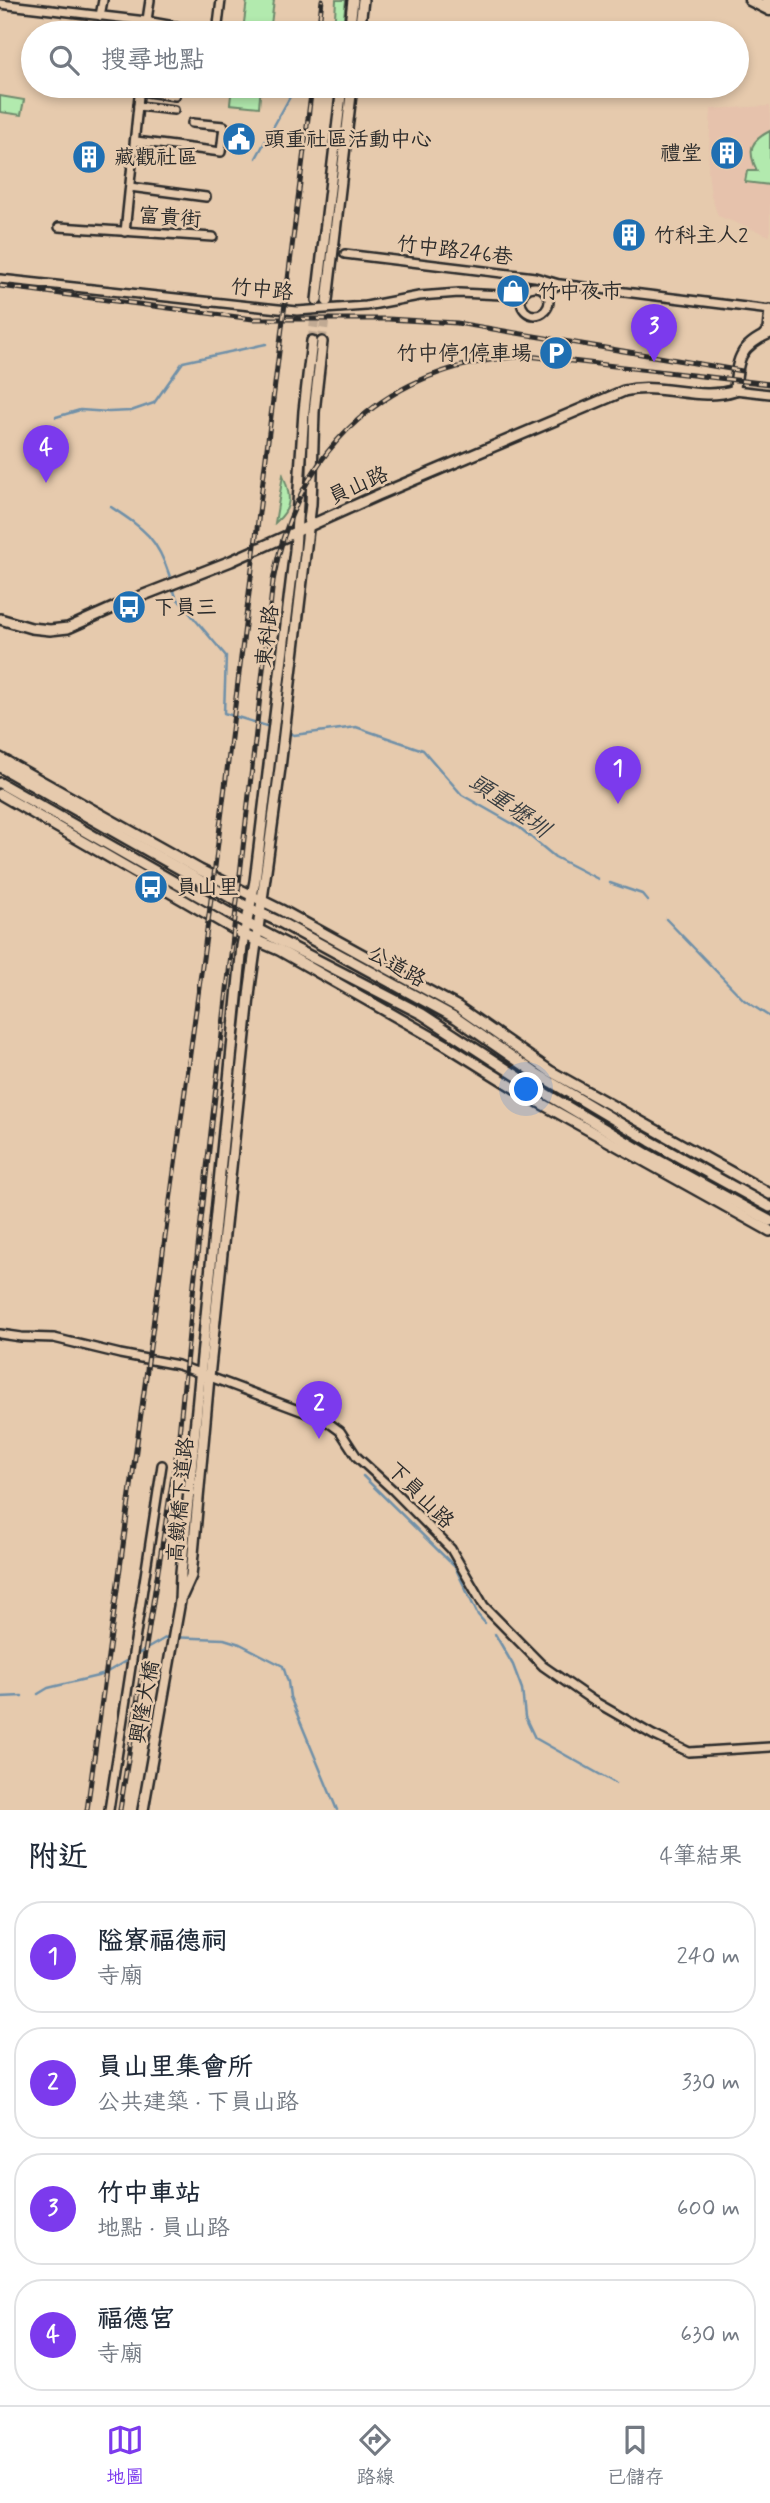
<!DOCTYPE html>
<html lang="zh-TW">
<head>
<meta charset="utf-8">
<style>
  body { margin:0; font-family:Mynerve,"LXGW WenKai TC",sans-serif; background:#f2f2f3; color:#1f2937 }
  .you { position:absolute; left:527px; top:1090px; width:24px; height:24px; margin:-18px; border:5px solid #fff; border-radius:50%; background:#1a73e8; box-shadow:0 0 0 10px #1a73e833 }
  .badge { display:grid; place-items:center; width:46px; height:46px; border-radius:50%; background:#7c3aed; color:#fff; font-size:23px; font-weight:700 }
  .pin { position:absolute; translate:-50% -58px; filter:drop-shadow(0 2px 4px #0008) }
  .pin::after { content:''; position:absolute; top:37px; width:24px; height:21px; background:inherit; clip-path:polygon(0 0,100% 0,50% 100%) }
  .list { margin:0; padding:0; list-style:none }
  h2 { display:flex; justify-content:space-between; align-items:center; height:91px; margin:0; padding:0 28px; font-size:30px }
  h2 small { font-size:23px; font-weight:400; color:#747a83 }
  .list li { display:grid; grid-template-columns:46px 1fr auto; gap:21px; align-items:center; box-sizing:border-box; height:112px; margin:0 14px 14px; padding:0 14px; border:2px solid #e0e1e3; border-radius:28px }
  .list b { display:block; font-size:26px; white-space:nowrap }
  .list p { margin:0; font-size:23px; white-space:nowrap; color:#747a83 }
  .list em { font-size:23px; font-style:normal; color:#747a83 }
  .icon { flex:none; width:38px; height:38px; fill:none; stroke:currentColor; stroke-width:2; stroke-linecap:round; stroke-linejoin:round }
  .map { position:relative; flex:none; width:770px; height:1810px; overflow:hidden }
  .search { position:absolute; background:#fff; box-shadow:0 4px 10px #0003; left:21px; right:21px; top:21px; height:77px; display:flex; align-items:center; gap:18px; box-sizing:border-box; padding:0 24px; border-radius:38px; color:#747a83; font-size:26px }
  .sheet { height:595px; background:#fff }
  nav { display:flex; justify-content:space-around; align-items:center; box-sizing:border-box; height:98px; border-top:2px solid #e0e1e3; background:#fff; font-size:19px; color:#747a83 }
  nav a { display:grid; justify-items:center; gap:4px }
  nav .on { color:#7c3aed }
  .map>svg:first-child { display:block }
  .built { fill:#e6c2ac }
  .green { fill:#b2eaae; stroke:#6e8a6c; stroke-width:2 }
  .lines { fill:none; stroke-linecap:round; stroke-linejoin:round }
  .stream { stroke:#6f90a8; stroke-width:2.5 }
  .tertiary-tunnel { stroke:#c1aa93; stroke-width:9; stroke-dasharray:9 4.5; stroke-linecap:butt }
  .minor-casing { stroke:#2b2b2b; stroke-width:12 }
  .tertiary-casing { stroke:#2b2b2b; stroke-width:14 }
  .secondary-casing { stroke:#2b2b2b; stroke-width:15 }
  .minor { stroke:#e6caad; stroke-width:7 }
  .tertiary { stroke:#e6caad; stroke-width:9 }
  .secondary { stroke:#e6caad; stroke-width:10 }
  .rail-casing { stroke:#2b2b2b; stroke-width:5 }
  .rail { stroke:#e6caad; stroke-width:2.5; stroke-dasharray:8; stroke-linecap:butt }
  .labels { text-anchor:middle; stroke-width:5; stroke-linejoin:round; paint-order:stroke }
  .poi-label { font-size:21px; fill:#2b2b2b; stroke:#e6caad; text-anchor:start }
  .street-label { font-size:21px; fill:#2b2b2b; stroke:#e6caad }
  .water-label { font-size:23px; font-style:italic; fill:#363c40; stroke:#e6caad }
</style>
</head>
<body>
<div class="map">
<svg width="770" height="1810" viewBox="0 0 770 1810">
  <rect width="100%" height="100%" fill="#e6caad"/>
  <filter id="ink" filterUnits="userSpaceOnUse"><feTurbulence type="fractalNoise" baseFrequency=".0143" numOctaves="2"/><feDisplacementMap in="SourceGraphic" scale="14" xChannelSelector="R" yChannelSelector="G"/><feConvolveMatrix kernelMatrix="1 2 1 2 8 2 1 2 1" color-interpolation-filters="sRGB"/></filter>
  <g filter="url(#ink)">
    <polygon class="built" points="770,106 770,236 718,216 711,195 708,171 711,109"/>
    <g class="green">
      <polygon points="247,0 274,0 270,33 243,30"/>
      <polygon points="336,0 346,0 342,33 334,33"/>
      <polygon points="232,86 261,86 259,107 230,104"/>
      <polygon points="0,96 24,100 21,115 0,112"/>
      <path d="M770 131V185L745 182 747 171H757C747 150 750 141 770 131Z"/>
      <path d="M283 475C291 495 293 508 275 523Z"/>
    </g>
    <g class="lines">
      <g class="stream">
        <polyline points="256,158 296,86"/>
        <polyline points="56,417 80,410 109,412 131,411 154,403 183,362 266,344"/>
        <path d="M111 507C144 529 157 537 170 577"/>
        <polyline points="174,591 176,597 226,656 224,713 270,727"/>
        <polyline points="287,732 294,735 356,727 423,750 462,795 520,828 555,857 598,879"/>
        <polyline points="610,883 642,894 648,901"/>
        <polyline points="666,919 744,1000 770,1017"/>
        <polyline points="363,1476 455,1567 478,1615 485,1623"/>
        <polyline points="495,1634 513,1665 522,1689 525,1717 535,1738 615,1783"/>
        <polyline points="38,1694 48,1688 102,1675 167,1637 224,1639 240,1644 283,1666 288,1682 290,1697 337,1810"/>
        <polyline points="0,1697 22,1696"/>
      </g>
      <g class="tertiary-tunnel">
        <polyline points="312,341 317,301"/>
        <polyline points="322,342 327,302"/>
      </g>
      <g class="minor-casing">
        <g id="minor">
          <polyline points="0,4 146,21 213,33"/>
          <polyline points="100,16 103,0"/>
          <polyline points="145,33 150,0"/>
          <polyline points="217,33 221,0"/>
          <polyline points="210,86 226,87"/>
          <polyline points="140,91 175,96"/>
          <polyline points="138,106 174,110"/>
          <polyline points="136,141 221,152 224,126 192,123"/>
          <polyline points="130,187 206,197"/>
          <polyline points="59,227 213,237"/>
          <polyline points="125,232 140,86"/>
          <polyline points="345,254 535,277 559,284"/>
          <polyline points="0,279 297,311 366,306 419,296 459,293 521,296"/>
          <circle cx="535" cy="301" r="14"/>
          <polyline points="545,292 560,284 770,310"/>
          <polyline points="735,390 770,394"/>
          <polyline points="0,1334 21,1337 54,1338 120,1354 178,1365 325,1420 340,1431 357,1457 393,1490 451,1549 484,1606 543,1666 592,1700 653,1735 689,1752 770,1747"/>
          <polyline points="109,1810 162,1465"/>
        </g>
      </g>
      <g class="tertiary-casing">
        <g id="tertiary">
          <polyline points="349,33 353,0"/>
          <polyline points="359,33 363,0"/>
          <polyline points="317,300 342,86"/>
          <polyline points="327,301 352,86"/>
          <polyline points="764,335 768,330 770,310"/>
          <path d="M0 619 31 628 50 630 68 628 131 600 231 561 378 495 624 391C661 382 699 402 735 390 737 360 739 346 770 333"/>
          <polyline points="0,758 200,870 281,910 458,1007 550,1071 770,1194"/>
          <polyline points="0,767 249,908 280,922 456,1018 534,1072 650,1141 770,1207"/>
          <polyline points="0,783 257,929 422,1014 531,1085 647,1154 770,1221"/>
          <polyline points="0,794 244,935 279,950 446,1045 526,1095 770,1231"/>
          <polyline points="182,1596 191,1576 209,1377 250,987 280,768 311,504 314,412 322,342"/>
          <polyline points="143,1810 180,1601 181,1573 242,946 255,881 295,550 304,411 312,341"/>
        </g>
      </g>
      <g class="secondary-casing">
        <g id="secondary">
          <polyline points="750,0 770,10"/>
          <polyline points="767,0 770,1"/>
        </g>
      </g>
      <use href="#minor" class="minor"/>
      <use href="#tertiary" class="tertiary"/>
      <use href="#secondary" class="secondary"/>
      <g class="rail-casing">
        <g id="rail">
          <polyline points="318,33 322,0"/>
          <polyline points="0,286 253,319 388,319 457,323 742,371"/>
          <polyline points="87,1810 210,907 312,86"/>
          <path d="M120 1810 178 1445 194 1283 273 581C297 445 390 363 528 356L770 384"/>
        </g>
      </g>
      <use href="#rail" class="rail"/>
    </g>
  </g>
  <defs>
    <g id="civic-disc" transform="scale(1.75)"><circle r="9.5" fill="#1f6fb2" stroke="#e6caad"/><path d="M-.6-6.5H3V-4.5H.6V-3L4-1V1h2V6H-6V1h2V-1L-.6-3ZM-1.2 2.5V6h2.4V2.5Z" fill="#fff"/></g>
    <g id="building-disc" transform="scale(1.75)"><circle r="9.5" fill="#1f6fb2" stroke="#e6caad"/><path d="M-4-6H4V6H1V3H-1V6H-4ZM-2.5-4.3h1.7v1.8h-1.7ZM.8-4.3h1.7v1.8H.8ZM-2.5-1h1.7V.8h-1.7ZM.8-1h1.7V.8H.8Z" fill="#fff"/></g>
    <g id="shop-disc" transform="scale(1.75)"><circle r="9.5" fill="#1f6fb2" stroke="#e6caad"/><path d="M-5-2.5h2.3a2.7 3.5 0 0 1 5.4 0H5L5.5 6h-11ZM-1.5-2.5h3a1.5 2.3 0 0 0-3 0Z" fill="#fff"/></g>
    <g id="parking-disc" transform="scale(1.75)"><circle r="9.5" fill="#1f6fb2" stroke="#e6caad"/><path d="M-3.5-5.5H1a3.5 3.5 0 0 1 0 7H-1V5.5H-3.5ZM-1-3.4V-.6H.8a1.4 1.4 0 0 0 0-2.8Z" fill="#fff"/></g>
    <g id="bus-disc" transform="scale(1.75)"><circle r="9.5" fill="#1f6fb2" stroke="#e6caad"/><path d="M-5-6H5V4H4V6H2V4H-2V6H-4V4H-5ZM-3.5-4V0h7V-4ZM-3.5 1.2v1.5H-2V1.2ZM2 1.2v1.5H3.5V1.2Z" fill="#fff"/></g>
  </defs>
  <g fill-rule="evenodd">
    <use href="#civic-disc" x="239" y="139"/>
    <use href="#building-disc" x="727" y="153"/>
    <use href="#building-disc" x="89" y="157"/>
    <use href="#building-disc" x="629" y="235"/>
    <use href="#shop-disc" x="513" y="291"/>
    <use href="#parking-disc" x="556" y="353"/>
    <use href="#bus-disc" x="129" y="607"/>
    <use href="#bus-disc" x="151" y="887"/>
  </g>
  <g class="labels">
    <g class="poi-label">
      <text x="264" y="146">頭重社區活動中心</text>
      <text x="702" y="160" text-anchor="end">禮堂</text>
      <text x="114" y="164">藏觀社區</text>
      <text x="654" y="242">竹科主人2</text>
      <text x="538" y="298">竹中夜市</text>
      <text x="532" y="360" text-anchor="end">竹中停1停車場</text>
      <text x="154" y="614">下員三</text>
      <text x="176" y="894">員山里</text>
    </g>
    <g class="street-label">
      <text transform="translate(170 217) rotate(4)" y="7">富貴街</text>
      <text transform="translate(455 250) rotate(7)" y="7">竹中路246巷</text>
      <text transform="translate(262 289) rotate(6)" y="7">竹中路</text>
      <text transform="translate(358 485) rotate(-24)" y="7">員山路</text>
      <text transform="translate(267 636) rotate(-83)" y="7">東科路</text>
      <text transform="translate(397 966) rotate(29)" y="7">公道路</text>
      <text transform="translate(421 1495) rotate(45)" y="7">下員山路</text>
      <text transform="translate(180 1500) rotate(-85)" y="7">高鐵橋下道路</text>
      <text transform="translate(144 1702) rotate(-80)" y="7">興隆大橋</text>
    </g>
    <g class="water-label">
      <text transform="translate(510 805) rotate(35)" y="8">頭重壢圳</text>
    </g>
  </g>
</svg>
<div class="you"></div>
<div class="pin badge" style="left:618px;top:804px">1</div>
<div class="pin badge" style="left:319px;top:1439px">2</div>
<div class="pin badge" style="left:654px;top:362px">3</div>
<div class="pin badge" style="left:46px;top:483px">4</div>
<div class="search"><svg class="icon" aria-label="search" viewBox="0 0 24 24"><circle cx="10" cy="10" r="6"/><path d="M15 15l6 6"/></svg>搜尋地點</div>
</div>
<section class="sheet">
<h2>附近<small>4筆結果</small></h2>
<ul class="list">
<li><span class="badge">1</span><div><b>隘寮福德祠</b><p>寺廟</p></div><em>240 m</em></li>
<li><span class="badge">2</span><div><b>員山里集會所</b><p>公共建築 · 下員山路</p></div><em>330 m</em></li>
<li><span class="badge">3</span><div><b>竹中車站</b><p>地點 · 員山路</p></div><em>600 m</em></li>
<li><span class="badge">4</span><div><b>福德宮</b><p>寺廟</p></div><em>630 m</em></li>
</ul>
</section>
<nav>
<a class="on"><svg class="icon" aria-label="map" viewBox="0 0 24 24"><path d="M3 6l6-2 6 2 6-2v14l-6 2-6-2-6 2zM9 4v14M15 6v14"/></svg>地圖</a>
<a><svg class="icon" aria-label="directions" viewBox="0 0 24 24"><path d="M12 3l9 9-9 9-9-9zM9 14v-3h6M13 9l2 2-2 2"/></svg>路線</a>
<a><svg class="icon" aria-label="saved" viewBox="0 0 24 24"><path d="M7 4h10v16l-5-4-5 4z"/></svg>已儲存</a>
</nav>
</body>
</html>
